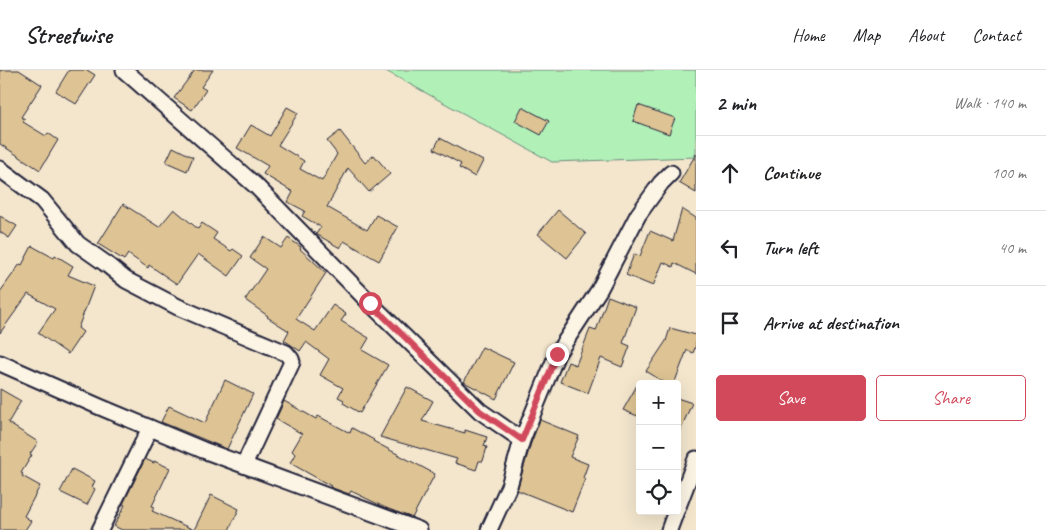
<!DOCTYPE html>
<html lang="en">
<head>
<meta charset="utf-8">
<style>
  body { margin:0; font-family:Caveat,sans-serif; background:#f6f6f6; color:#202124 }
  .controls { position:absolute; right:15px; bottom:15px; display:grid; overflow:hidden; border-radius:5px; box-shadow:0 5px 20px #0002 }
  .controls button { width:45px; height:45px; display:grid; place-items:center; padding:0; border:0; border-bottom:1px solid #e0e0e0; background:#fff; color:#202124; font:25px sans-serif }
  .stop { position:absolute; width:15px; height:15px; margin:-11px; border:4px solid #d1495b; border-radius:50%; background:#fff }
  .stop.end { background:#d1495b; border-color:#fff; box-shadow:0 1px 5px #0008 }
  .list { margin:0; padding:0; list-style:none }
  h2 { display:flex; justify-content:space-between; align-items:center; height:65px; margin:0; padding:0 20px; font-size:21px }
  h2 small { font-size:16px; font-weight:400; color:#757577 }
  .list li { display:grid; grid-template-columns:32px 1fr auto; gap:15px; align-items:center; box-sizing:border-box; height:75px; padding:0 20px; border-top:1px solid #e0e0e0 }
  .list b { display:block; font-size:19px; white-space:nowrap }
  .list em { font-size:16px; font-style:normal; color:#757577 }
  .actions { display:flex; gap:10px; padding:15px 20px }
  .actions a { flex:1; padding:11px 0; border:1px solid #d1495b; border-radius:5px; text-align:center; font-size:18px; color:#d1495b }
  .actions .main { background:#d1495b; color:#fff }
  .icon { flex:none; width:28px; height:28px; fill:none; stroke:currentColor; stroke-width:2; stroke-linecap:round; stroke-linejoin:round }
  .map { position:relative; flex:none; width:696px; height:460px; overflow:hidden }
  header { display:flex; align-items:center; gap:30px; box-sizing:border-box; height:70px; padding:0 25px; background:#fff; border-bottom:1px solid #e0e0e0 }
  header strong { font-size:24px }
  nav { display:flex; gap:28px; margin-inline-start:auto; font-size:18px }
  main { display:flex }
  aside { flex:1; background:#fff }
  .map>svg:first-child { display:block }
  .green { fill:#b1f1b8; stroke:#6a8a7a }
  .building { fill:#dec494; stroke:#22223b }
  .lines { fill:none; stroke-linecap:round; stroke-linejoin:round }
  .minor-casing { stroke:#22223b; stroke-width:19 }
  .minor { stroke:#fcf5e5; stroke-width:15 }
  .route { stroke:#d1495b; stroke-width:6 }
</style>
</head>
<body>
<header>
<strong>Streetwise</strong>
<nav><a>Home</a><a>Map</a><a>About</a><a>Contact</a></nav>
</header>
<main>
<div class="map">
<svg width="696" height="460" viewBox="0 0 696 460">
  <rect width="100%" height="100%" fill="#f3e6cd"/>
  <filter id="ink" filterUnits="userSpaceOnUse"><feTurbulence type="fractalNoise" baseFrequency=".02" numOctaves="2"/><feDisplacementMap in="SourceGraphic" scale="10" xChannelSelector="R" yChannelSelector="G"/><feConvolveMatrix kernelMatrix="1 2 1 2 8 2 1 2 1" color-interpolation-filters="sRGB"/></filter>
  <g filter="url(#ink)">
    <polygon class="green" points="384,0 696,0 696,87 552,92"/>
    <g class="building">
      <polygon points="0,0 19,0 42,15 21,47 25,49 23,52 46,66 48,63 58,70 40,100 0,74"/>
      <polygon points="69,0 87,0 95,5 76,34 56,21"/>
      <polygon points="195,0 213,0 201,17 206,20 192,40 174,28"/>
      <polygon points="638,35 675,48 669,64 633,51"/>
      <polygon points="287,37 298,43 278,75 304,91 300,99 322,111 337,84 327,71 340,61 365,93 374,85 390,104 369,122 348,98 327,137 367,160 376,145 398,157 379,191 344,171 340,178 316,164 321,157 302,146 305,141 288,132 293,122 263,104 268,96 237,78 251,55 270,66"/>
      <polygon points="522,37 549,51 541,65 515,51"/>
      <polygon points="440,68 483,91 475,107 459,98 461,94 434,79"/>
      <polygon points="173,77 193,87 187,101 166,92"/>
      <polygon points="696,84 696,123 679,113"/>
      <polygon points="123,134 159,157 174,139 198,159 202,153 217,163 213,169 231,181 233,179 243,186 229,206 198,184 177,214 149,195 148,198 128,184 124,190 98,174"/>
      <polygon points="682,139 696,148 696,204 674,193 673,197 663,192 653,216 626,205 634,184 640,186 650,161 673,171"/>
      <polygon points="558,140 586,164 567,188 538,164"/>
      <polygon points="0,146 17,156 9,168 0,162"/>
      <polygon points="264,167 281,178 288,168 301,177 300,179 326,203 296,249 315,261 333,235 346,244 341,251 369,268 362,280 388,295 360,343 343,333 344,330 338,327 343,318 320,305 329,289 306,272 300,281 284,270 289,261 267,247 268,246 245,230 266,199 250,188"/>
      <polygon points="32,176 54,188 55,185 73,196 68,205 94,216 78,258 83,262 68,284 38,263 55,239 28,224 0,263 0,222 20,194 22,195"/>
      <polygon points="608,226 636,237 623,273 630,276 622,297 601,288 588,323 560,312 568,292 576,295 590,259 596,261"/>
      <polygon points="670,258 696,265 696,275 693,283 687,280 674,314 667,314 646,301 666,271"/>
      <polygon points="482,277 514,292 496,329 464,312"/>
      <polygon points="225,310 253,324 227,379 161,352 169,336 205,353"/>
      <polygon points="640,310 640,347 623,340"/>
      <polygon points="407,317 433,331 422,351 465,363 465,360 487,367 484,376 487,377 483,391 479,391 476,400 455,393 457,389 380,367"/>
      <polygon points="0,319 21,331 8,353 38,372 30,384 32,385 21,403 23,404 22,406 40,416 24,446 31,451 25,460 0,460"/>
      <polygon points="677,328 692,333 677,368"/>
      <polygon points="284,331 316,349 318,346 350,363 352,358 374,370 373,371 435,404 412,448 388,439 351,421 349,424 330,417 331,416 290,393 295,384 292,381 302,364 276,349"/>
      <polygon points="540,350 579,366 570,387 588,394 583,408 585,409 572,442 517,420 531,373"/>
      <polygon points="145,389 154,393 154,391 170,398 152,436 155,437 152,441 194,460 211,425 239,439 229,460 122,460 114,456 125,435 123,434"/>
      <polygon points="72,399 95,411 92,417 95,419 87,435 60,422"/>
    </g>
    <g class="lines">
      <g class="minor-casing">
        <g id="minor">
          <polyline points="124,0 256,116 370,233 480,341 522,370"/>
          <polyline points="0,99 42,130 78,174 105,193 126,210 178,237 286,283 291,289 292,292 244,395"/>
          <polyline points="0,293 100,337 203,380 419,460"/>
          <polyline points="677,439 696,389"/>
          <polyline points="100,460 150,358"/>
          <polyline points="489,460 509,416 522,370 557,284 599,220 638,145 661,113 671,103"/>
          <polyline points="669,460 676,441"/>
        </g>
      </g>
      <use href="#minor" class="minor"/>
    </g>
  </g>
  <g class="lines" filter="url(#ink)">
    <polyline class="route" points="370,233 480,341 522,370 557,284"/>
  </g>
</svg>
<div class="controls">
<button>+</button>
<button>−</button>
<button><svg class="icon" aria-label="locate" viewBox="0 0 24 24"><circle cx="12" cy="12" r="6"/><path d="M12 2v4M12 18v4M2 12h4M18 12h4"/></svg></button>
</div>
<div class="stop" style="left:370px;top:233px"></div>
<div class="stop end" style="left:557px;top:284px"></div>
</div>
<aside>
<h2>2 min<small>Walk · 140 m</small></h2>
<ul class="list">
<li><svg class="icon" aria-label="ahead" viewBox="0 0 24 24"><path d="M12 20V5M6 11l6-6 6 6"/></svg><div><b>Continue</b></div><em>100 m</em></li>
<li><svg class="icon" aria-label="left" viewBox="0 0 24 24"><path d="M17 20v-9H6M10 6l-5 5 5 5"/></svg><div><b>Turn left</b></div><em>40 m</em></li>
<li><svg class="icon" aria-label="arrive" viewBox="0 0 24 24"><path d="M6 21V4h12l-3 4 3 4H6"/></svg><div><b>Arrive at destination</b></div></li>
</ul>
<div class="actions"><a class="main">Save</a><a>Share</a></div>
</aside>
</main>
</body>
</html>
